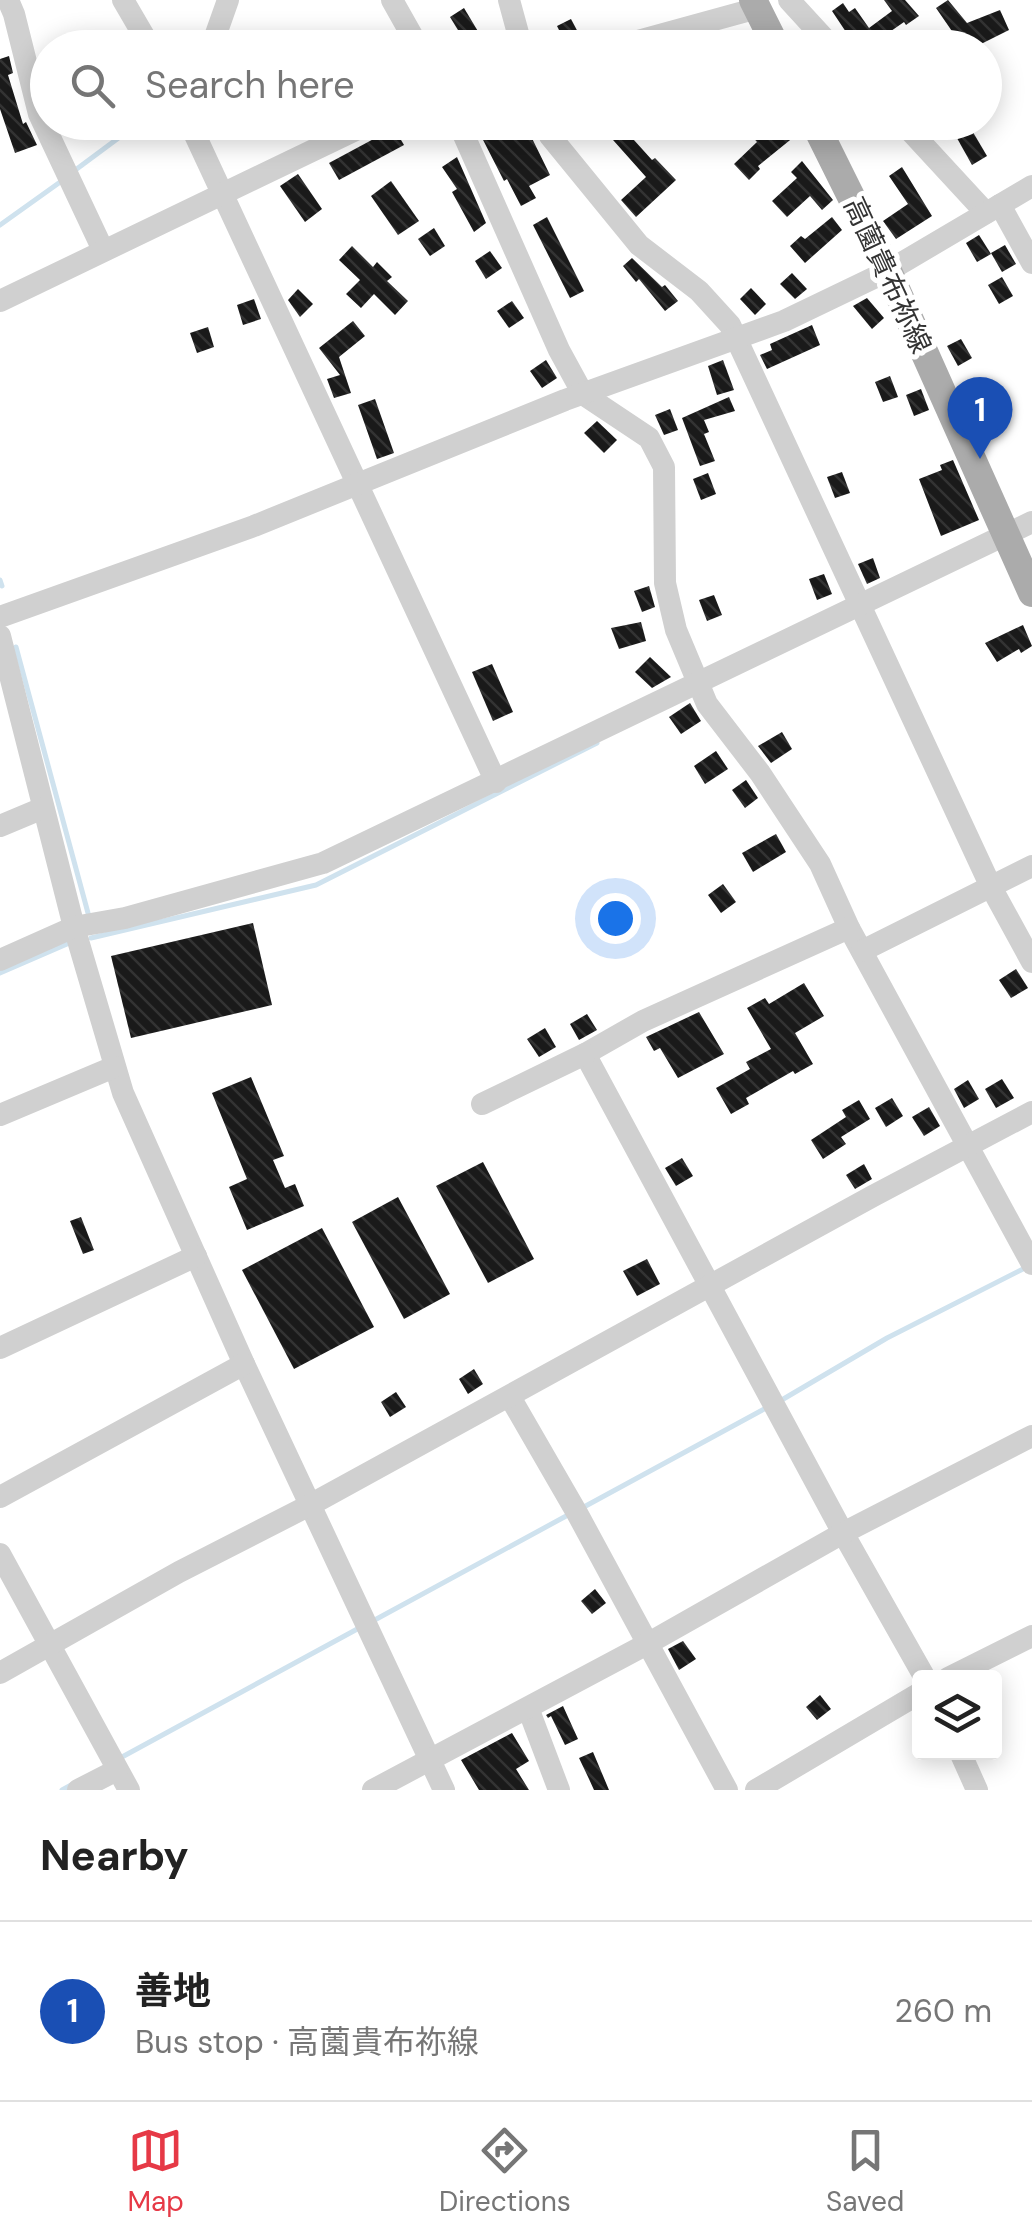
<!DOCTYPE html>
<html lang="en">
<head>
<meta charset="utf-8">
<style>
  body { margin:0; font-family:"DM Sans","Noto Sans JP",sans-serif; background:#f6f6f6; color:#222 }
  .controls { position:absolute; right:30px; bottom:30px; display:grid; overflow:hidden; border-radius:10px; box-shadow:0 5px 25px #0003 }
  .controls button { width:90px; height:90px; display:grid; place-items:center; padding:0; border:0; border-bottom:2px solid #e0e0e0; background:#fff; color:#222; font:50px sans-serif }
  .you { position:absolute; left:615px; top:918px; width:35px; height:35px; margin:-25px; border:8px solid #fff; border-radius:50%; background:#1a73e8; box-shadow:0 0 0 15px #1a73e833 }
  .badge { display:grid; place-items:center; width:65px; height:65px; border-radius:50%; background:#e63946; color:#fff; font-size:32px; font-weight:700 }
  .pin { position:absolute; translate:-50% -82px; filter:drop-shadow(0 2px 5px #0008) }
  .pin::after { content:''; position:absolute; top:52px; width:35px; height:30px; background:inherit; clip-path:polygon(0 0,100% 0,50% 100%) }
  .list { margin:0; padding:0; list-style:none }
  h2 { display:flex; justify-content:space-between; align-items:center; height:130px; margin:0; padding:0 40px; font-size:42px }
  h2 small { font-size:32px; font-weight:400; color:#767676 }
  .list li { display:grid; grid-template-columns:65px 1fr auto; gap:30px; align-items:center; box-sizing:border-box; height:180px; padding:0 40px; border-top:2px solid #e0e0e0 }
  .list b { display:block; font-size:38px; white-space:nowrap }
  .list p { margin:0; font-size:32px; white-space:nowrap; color:#767676 }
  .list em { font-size:32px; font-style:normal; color:#767676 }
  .icon { flex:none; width:55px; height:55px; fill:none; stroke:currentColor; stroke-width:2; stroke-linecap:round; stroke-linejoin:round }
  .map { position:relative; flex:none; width:1032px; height:1790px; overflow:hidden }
  .search { position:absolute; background:#fff; box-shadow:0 5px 25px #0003; left:30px; right:30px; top:30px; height:110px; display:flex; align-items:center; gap:25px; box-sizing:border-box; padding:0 35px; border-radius:55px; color:#767676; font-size:38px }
  .sheet { height:310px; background:#fff }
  nav { display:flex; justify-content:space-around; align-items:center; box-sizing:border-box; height:140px; border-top:2px solid #e0e0e0; background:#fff; font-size:28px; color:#767676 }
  nav a { display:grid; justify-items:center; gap:5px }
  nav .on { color:#e63946 }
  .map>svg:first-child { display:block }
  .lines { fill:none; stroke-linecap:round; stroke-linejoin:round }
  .stream { stroke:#cfe2ee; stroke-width:5 }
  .building { fill:url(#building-back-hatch) }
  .minor { stroke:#d0d0d0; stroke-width:22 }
  .major { stroke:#ababab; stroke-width:28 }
  .labels { text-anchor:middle; stroke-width:10; stroke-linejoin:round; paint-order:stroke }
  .street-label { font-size:28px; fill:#333; stroke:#fff }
</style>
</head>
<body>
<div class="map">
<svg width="1032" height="1790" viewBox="0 0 1032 1790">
  <defs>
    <pattern id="building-back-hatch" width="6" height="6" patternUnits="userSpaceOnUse" patternTransform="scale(2.5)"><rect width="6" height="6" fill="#1a1a1a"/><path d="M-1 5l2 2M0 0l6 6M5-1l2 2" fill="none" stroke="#333"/></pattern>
  </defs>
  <rect width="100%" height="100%" fill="#fff"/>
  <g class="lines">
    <g class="stream">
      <polyline points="74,171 140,122"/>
      <polyline points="0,225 63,180"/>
      <polyline points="0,580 2,586"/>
      <polyline points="16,647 88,913"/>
      <polyline points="91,938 316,885 597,743"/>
      <polyline points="0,973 67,944"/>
      <polyline points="780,1401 887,1338 1025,1268"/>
      <polyline points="582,1508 766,1408"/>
      <polyline points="371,1622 568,1515"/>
      <polyline points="122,1757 361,1627"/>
      <polyline points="62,1790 73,1784"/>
    </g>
  </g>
  <g class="building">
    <polygon points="884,0 905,0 919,16 906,25 904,22 868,47 856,30 848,35 832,11 843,3 849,12 855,8 869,28 892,11"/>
    <polygon points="948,0 967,23 1000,10 1009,30 981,44 983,48 938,48 956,37 936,8"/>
    <polygon points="464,8 488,48 469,48 450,17"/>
    <polygon points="571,19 580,36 566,44 557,26"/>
    <polygon points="9,56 13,73 8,75 23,124 26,122 37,145 15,153 0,109 0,59"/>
    <polygon points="495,122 524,122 550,175 529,186 536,198 521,206 507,179 504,181 479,132"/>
    <polygon points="597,122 618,122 623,132 625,130 652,160 655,158 676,180 636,217 621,200 646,177"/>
    <polygon points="761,122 797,122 800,132 758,166 760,169 749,180 734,164 757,142 749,133"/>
    <polygon points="948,122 967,122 987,156 972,165"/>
    <polygon points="394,128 404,145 339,180 329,163"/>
    <polygon points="457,157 486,223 474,232 452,192 457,189 442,167"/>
    <polygon points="802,161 833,200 822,210 810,196 787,217 772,201 797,178 791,172"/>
    <polygon points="902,167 932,216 896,239 883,221 908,204 889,176"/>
    <polygon points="298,174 322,209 305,222 280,186"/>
    <polygon points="391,181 419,221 398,235 371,196"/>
    <polygon points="547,217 584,291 570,298 533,225"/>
    <polygon points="832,217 842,230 805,263 790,246 801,236 805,239"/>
    <polygon points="434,228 445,246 430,256 418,239"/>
    <polygon points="979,235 991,254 977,262 966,243"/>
    <polygon points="1005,245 1016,264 1002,272 991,253"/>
    <polygon points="352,246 373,267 377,262 392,277 387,281 408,301 395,315 374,294 361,308 346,294 360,280 339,260"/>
    <polygon points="490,251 502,268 486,279 475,261"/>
    <polygon points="632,258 662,287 665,285 678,301 665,311 639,279 636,282 623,266"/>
    <polygon points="792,273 807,289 795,299 780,284"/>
    <polygon points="1002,277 1013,296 999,304 988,285"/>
    <polygon points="751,288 766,304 755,315 740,299"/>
    <polygon points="298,289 313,304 300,317 288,300"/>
    <polygon points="867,298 884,318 872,329 853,306"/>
    <polygon points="254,299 261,319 243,325 237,305"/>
    <polygon points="512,301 524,318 509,328 497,311"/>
    <polygon points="353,321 365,336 339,357 351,393 334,398 327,379 340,375 319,348"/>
    <polygon points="812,325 820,345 767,369 760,355 772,350 770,344"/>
    <polygon points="208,327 214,347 197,353 190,333"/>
    <polygon points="961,339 972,358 958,366 947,346"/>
    <polygon points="546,360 557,378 542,388 530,371"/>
    <polygon points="723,360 734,390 717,395 708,366"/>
    <polygon points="890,376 898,397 883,402 875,382"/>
    <polygon points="987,379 1001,388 989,406 976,398"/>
    <polygon points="921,389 929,410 914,416 906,395"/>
    <polygon points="729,397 735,411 704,420 709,432 704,434 715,461 700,466 682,418"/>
    <polygon points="375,399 394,453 377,459 358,405"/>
    <polygon points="670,409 678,430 664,435 655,415"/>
    <polygon points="597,421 617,440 604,453 584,433"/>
    <polygon points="953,460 979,520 941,536 919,479 942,470 940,465"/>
    <polygon points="842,472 850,493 835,498 827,477"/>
    <polygon points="708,473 716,494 701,500 693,479"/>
    <polygon points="873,558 880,578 867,584 858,564"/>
    <polygon points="824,574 832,594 817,600 809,579"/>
    <polygon points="649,586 655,607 642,612 634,591"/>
    <polygon points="714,595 722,615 707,621 699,600"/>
    <polygon points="641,622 646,641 619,649 611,628"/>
    <polygon points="1023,625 1032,646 1021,653 1019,649 997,662 985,643"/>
    <polygon points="650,657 671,677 652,688 635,672"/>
    <polygon points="492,664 513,712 493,721 472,672"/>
    <polygon points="690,703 701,721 681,734 669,717"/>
    <polygon points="782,732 792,749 771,763 758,746"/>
    <polygon points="716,751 728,769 705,784 694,766"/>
    <polygon points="746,780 758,798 745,808 732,790"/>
    <polygon points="776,834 786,852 753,872 742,853"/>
    <polygon points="723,884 736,902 721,913 708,895"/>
    <polygon points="253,923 272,1005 131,1038 111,956"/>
    <polygon points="1016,969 1028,988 1011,998 999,980"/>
    <polygon points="804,983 824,1016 795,1033 813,1064 795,1074 793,1071 746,1098 749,1104 731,1114 716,1088 750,1069 746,1062 771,1049 747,1008 765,998 769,1004"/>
    <polygon points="699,1012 724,1054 678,1078 660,1048 654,1051 646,1037"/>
    <polygon points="587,1014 597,1030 579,1040 570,1024"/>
    <polygon points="545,1028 556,1047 539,1057 527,1039"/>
    <polygon points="251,1077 284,1156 273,1160 285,1188 295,1184 304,1206 247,1230 229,1187 247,1179 212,1093"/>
    <polygon points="1002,1079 1014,1098 996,1108 985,1089"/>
    <polygon points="968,1080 979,1099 964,1108 954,1089"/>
    <polygon points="892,1098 903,1116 886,1127 875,1108"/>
    <polygon points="859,1100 870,1119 841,1137 846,1144 823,1159 811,1140 846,1117 842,1110"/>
    <polygon points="929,1107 940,1126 924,1136 912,1117"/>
    <polygon points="682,1158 693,1176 676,1186 665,1168"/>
    <polygon points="483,1162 534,1259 488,1283 436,1186"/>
    <polygon points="864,1164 872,1179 855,1189 846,1175"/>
    <polygon points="398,1197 450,1294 404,1319 352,1222"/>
    <polygon points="81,1217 94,1250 83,1254 70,1221"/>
    <polygon points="322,1228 374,1327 294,1369 242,1270"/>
    <polygon points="647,1259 660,1284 637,1296 623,1271"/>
    <polygon points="474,1369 483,1384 468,1394 459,1379"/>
    <polygon points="396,1392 406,1407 390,1417 381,1402"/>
    <polygon points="595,1589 606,1603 592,1614 581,1601"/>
    <polygon points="683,1641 696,1659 679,1670 668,1649"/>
    <polygon points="820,1695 831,1709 817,1720 806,1707"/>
    <polygon points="563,1706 578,1739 565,1745 551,1716 548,1718 546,1715"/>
    <polygon points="512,1733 529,1761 516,1769 529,1790 479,1790 461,1760"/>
    <polygon points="593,1752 609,1790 594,1790 589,1779 579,1758"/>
  </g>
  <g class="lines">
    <g class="minor">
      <polyline points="8,0 14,14 39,114 103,250"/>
      <polyline points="123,0 151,48"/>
      <polyline points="392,0 419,48"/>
      <polyline points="509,0 522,48"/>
      <polyline points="789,0 833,48"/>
      <polyline points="211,48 228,0"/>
      <polyline points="612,48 758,8"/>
      <polyline points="189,122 496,782"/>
      <polyline points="458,122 559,350 583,394 649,438 664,467 665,583 676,630 707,704 760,773 820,864 849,928 1032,1264"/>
      <polyline points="545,122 550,136 639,245 699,291 730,325 991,887 1032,962"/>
      <polyline points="902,122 986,213"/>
      <polyline points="1000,205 1032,263"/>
      <polyline points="0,301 372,122"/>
      <polyline points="0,617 254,526 565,400 784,321 888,271 1032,186"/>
      <polyline points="0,636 74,927 123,1093 244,1364 444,1790"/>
      <polyline points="0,826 43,808"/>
      <polyline points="849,928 643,1021 585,1054 843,1533 925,1678"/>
      <polyline points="862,951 1032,866"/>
      <polyline points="0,960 74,927 125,918 323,863 1032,522"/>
      <polyline points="482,1104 585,1054"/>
      <polyline points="0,1115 114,1067"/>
      <polyline points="0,1348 196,1256"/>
      <polyline points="510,1397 577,1513 727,1790"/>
      <polyline points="0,1497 244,1364"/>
      <polyline points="0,1554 129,1790"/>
      <polyline points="0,1673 179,1572 310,1505 873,1196 1032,1112"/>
      <polyline points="948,1678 1032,1636"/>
      <polyline points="528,1708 559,1790"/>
      <polyline points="960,1752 977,1790"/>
      <polyline points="78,1790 117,1770"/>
      <polyline points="373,1790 647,1644 843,1533 1032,1436"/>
      <polyline points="756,1790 920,1693"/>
    </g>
    <g class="major">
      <polyline points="753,0 777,48"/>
      <polyline points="814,122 888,271 1032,593"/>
    </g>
  </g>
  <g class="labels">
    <g class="street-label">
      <text transform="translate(888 275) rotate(65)" y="10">高薗貴布祢線</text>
    </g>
  </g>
</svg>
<div class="controls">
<button><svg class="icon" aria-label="layers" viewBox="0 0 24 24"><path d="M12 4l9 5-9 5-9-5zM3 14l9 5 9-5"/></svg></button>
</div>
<div class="you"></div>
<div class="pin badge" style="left:980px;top:459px;background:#1a4fb4">1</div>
<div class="search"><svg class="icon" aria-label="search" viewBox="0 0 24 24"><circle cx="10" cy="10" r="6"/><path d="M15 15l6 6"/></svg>Search here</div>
</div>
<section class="sheet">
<h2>Nearby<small></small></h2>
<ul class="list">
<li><span class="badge" style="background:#1a4fb4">1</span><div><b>善地</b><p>Bus stop · 高薗貴布祢線</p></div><em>260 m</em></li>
</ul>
</section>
<nav>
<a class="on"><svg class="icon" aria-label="map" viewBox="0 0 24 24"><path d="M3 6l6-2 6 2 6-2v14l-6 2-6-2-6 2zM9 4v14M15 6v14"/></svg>Map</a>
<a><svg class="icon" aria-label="directions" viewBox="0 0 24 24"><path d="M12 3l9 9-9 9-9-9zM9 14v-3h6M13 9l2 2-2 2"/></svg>Directions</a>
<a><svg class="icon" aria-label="saved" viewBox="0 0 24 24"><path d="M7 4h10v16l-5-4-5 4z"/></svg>Saved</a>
</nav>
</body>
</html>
